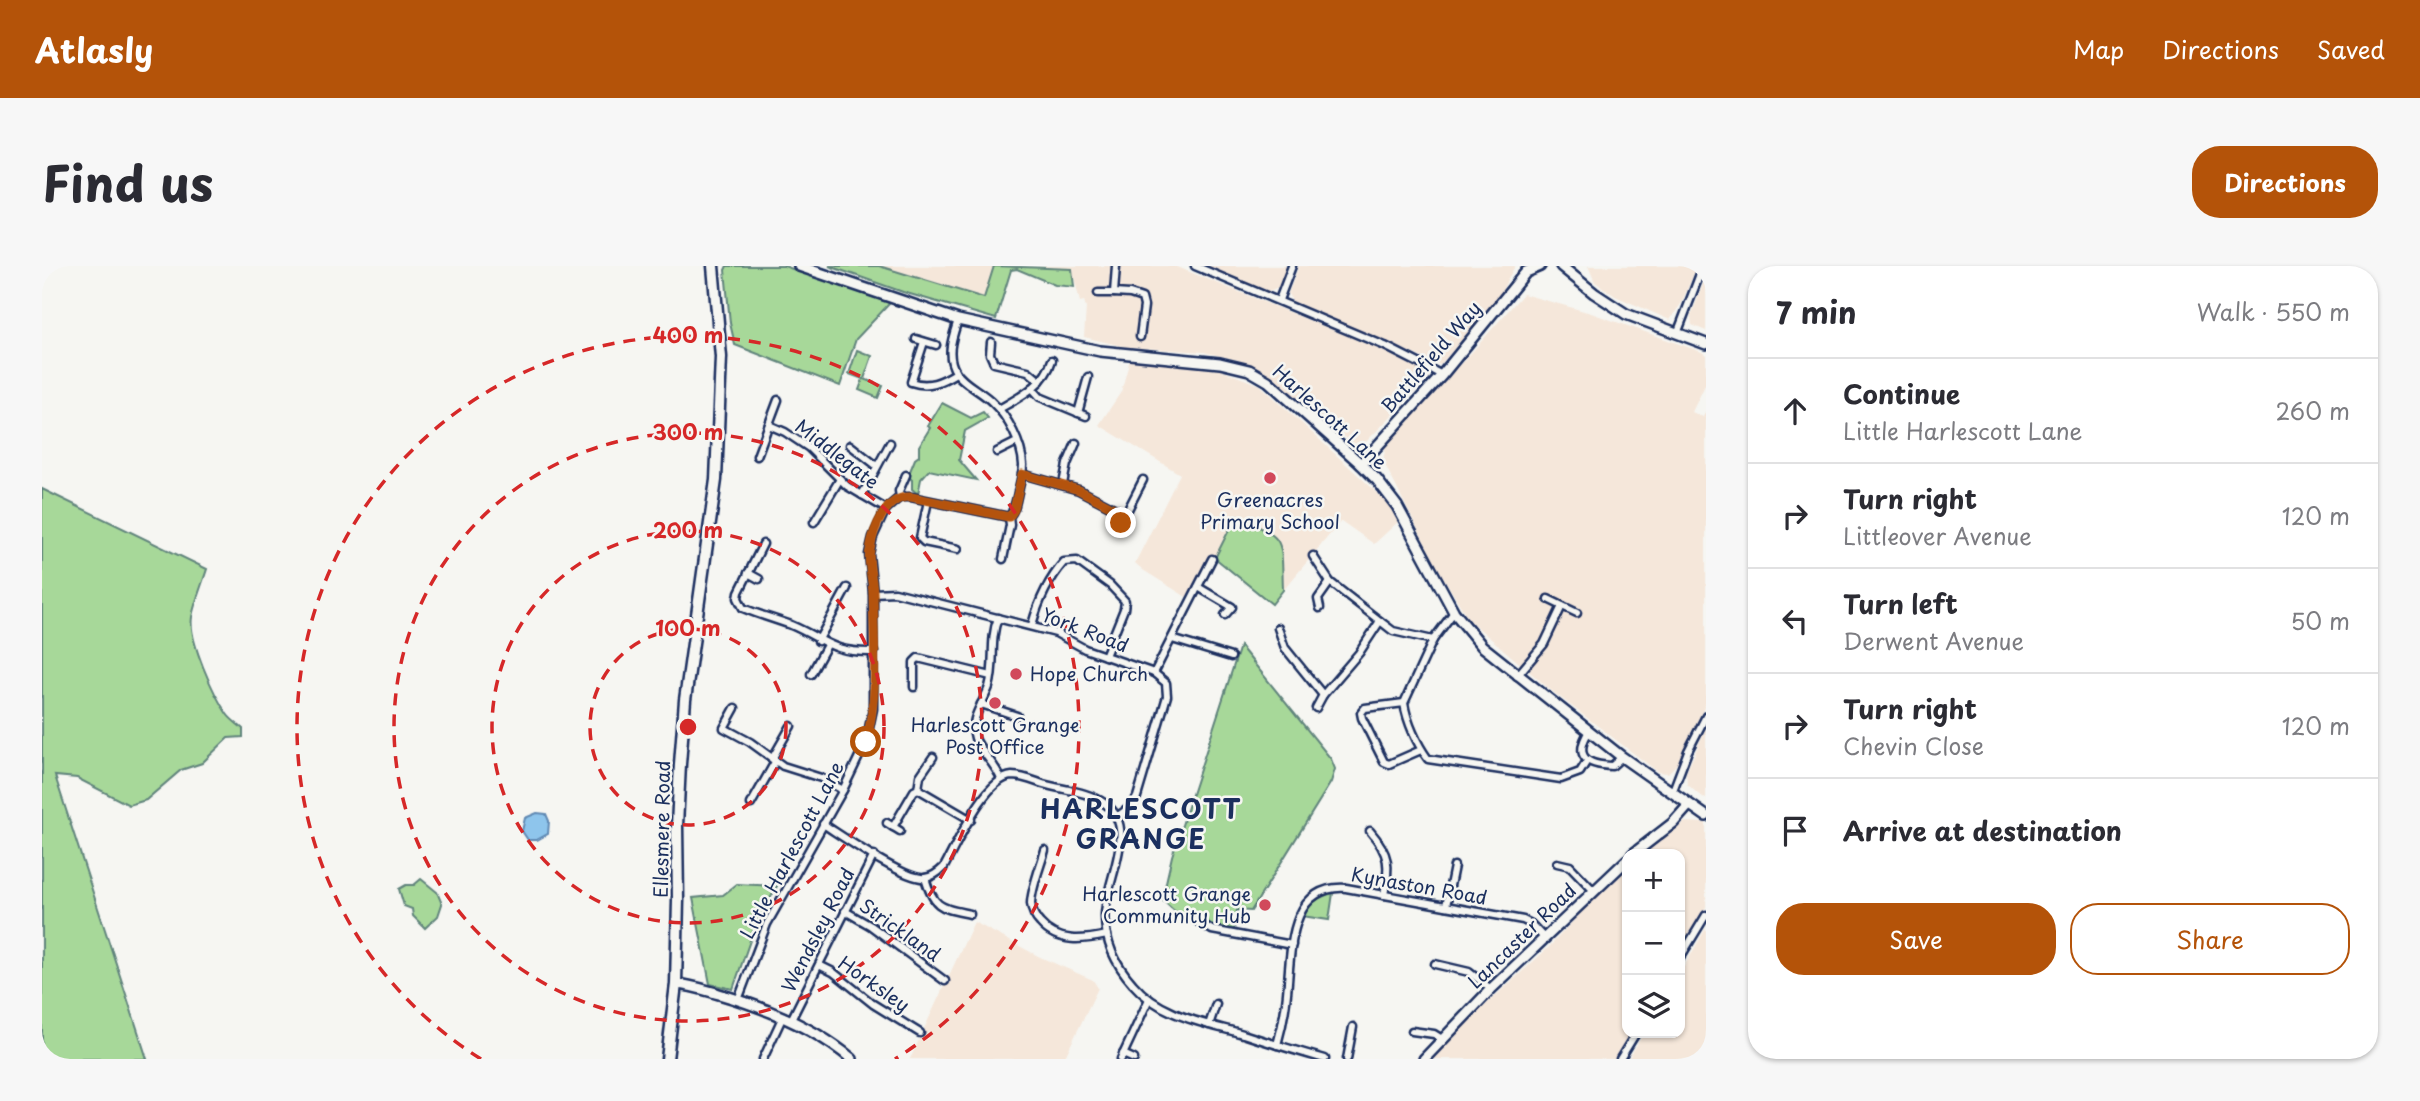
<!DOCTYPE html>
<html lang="en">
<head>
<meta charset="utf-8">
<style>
  body { margin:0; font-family:"Playpen Sans",sans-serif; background:#f7f7f7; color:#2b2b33 }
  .controls { position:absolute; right:21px; bottom:21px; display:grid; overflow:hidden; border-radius:14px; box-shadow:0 2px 5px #0004 }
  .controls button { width:63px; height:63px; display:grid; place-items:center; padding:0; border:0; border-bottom:2px solid #e1e1e2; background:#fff; color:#2b2b33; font:35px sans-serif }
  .stop { position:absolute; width:21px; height:21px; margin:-16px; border:5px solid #b45309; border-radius:50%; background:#fff }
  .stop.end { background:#b45309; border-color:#fff; box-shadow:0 2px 7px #0008 }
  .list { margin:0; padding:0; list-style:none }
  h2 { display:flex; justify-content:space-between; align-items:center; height:91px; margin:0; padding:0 28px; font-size:30px }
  h2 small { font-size:23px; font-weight:400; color:#7c7c81 }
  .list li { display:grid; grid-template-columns:46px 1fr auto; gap:21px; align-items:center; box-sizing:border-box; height:105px; padding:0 28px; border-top:2px solid #e1e1e2 }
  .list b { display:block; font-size:26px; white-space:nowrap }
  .list p { margin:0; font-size:23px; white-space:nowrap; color:#7c7c81 }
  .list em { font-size:23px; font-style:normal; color:#7c7c81 }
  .actions { display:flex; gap:14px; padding:21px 28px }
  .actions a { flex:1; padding:16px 0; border:2px solid #b45309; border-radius:28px; text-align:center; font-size:24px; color:#b45309 }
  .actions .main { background:#b45309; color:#fff }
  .icon { flex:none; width:38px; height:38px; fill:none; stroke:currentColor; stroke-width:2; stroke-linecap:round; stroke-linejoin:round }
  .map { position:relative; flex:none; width:1664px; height:793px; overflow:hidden; border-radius:28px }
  header { display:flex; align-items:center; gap:42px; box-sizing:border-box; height:98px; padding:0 35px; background:#b45309; color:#fff }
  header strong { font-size:33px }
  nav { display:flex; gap:38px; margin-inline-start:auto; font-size:24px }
  .intro { display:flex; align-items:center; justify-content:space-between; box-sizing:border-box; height:168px; padding:0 42px }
  h1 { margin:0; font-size:49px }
  .button { padding:18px 32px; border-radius:28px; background:#b45309; color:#fff; font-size:24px; font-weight:700 }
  main { display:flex; gap:42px; padding:0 42px }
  aside { flex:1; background:#fff; border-radius:28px; box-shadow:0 2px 5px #0004 }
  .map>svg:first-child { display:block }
  .built { fill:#f5e7da }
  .green { fill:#a7d899; stroke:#61847c; stroke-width:2 }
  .water { fill:#8ec5ec; stroke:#6089b3; stroke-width:2 }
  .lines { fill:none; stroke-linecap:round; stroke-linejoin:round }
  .street-casing { stroke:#1b2f5e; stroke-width:11 }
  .secondary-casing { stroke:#1b2f5e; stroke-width:14 }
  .primary-casing { stroke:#1b2f5e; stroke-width:15 }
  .street { stroke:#f6f6f2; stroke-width:6 }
  .secondary { stroke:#f6f6f2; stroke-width:9 }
  .primary { stroke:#f6f6f2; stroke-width:10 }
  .route { stroke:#b45309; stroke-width:9 }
  .ring { fill:none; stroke:#d62828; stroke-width:3.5; stroke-dasharray:12 9 }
  .poi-dot { fill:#d1495b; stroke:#f6f6f2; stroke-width:2.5 }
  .labels { text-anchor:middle; stroke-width:5; stroke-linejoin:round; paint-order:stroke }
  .street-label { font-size:19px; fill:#1b2f5e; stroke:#f6f6f2 }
  .poi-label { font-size:19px; fill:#1b2f5e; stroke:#f6f6f2 }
  .district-label { font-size:26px; font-weight:bold; letter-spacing:2px; fill:#1b2f5e; stroke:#f6f6f2 }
  .centre { fill:#d62828; stroke:#f6f6f2; stroke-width:3.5 }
  .ring-label { font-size:21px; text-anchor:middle; font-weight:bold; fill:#d62828; stroke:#f6f6f2; stroke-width:5; stroke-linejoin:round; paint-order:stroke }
</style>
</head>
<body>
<header>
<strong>Atlasly</strong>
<nav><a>Map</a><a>Directions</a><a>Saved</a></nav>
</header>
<div class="intro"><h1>Find us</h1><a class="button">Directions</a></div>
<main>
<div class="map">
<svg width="1664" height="793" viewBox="0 0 1664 793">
  <rect width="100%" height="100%" fill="#f6f6f2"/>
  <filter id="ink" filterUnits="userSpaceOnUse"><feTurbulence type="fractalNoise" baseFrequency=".0143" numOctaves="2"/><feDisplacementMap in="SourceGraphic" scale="14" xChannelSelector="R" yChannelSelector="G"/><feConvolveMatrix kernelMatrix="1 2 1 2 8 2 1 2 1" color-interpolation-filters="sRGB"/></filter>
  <g filter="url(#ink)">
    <g class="built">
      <polygon points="837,0 952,0 942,32"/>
      <polygon points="1002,0 1133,0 1377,99 1388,110 1324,176 1316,179 1307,175 1229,112 1195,94 1162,86 1084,81 1042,71 1044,41 1042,35 1038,36 1030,3 1005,2"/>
      <polygon points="1161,0 1246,0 1237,21 1224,26"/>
      <polygon points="1257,0 1473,0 1454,35 1398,99 1251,37 1246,28"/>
      <polygon points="1546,0 1655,0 1639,38 1628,54 1573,30 1553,16"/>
      <polygon points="1664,10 1664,65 1650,59 1649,50"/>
      <polygon points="1481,28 1549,47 1660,86 1664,89 1664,117 1650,146 1661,151 1664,145 1664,437 1637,496 1626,507 1616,506 1511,426 1427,354 1395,301 1341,195 1345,174 1429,87"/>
      <polygon points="1088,93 1178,104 1218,119 1341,232 1353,245 1357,255 1332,278 1299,255 1230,338 1170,289 1146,332 1101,304 1093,297 1138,208 1057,159 1079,126"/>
      <polygon points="1664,462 1664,533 1656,528 1645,518 1644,507"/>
      <polygon points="1643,556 1664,557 1664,641 1638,683 1638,588 1601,588"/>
      <polygon points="1585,602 1585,767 1588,767 1572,793 1390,793 1416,764 1506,682 1557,627"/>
      <polygon points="932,656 998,691 1051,714 1056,722 1022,793 868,793"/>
      <polygon points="1664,662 1664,793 1586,793 1602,767 1638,767 1638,708"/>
    </g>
    <g class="green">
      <polygon points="685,0 742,0 848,37 814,73 798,120 693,79 688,57 683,4"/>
      <polygon points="787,0 837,0 942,32 952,0 1030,3 1032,21 1013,19 975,3 969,4 954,53 861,26"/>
      <polygon points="815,84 830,90 822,113 841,120 836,132 817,124 821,113 807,108"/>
      <polygon points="900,137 929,152 941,146 946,152 923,165 917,194 934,214 887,204 879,213 876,228 870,223 870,214 866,210 873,193 877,190 877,180 888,162 886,160"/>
      <path d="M0 223 165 303C160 319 153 335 150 351 146 374 172 429 185 448 189 454 196 458 201 463V471L186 472 160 497 139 504 104 534 87 539 35 512 13 510 105 793H0Z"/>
      <path d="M1194 250C1245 274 1239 269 1241 324L1230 338 1173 292Z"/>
      <polygon points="1198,380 1289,493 1293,503 1289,516 1209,645 1195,644 1192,665 1165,660 1157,647 1138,650 1120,634 1130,590"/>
      <polygon points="379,613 395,626 400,638 396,650 383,662 371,650 370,643 362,640 357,623 364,619 372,619"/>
      <polygon points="695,618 735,620 712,663 691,723 668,718 651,632 681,629"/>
      <path d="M1291 627 1287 654 1260 650C1268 637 1276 631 1291 627Z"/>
    </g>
    <polygon class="water" points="495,547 504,548 507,555 506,568 495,574 486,574 480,565 483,552"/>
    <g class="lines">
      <g class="street-casing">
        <g id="street">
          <polyline points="1074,0 1072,27 1088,28 1100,32 1102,40 1098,71"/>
          <polyline points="1153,0 1343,80 1400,109"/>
          <polyline points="1056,27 1072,27"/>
          <polyline points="1237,34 1250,0"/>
          <path d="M916 54C911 70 903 89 914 106 922 119 940 125 951 137 966 151 980 178 981 199 981 208 978 217 976 226 974 235 973 244 967 251L968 259 961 293"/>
          <polyline points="1635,68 1661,0"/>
          <polyline points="874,73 894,79"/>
          <path d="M882 76 869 116C887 122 899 116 914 107"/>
          <polyline points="949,76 948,88 952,97 986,105 998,115"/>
          <polyline points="990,122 998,131 1044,150"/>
          <path d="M957 143C978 131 1003 119 1010 94"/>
          <polyline points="1036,147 1046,111"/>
          <polyline points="727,159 743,166 767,182 805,220 844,243"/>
          <polyline points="808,179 835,200"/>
          <polyline points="955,186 975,176"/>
          <polyline points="715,190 736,134"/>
          <polyline points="980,208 1037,224 1083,248"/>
          <polyline points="1021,218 1025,198 1034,177"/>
          <polyline points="820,229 848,177"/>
          <polyline points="858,231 869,231 967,251"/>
          <polyline points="886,235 878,272 882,276 916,283"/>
          <polyline points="772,256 798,213"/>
          <polyline points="1079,257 1101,214"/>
          <path d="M721 278 697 326 696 332 701 342C717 349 733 353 749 359 784 374 789 387 832 386"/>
          <polyline points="1271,290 1288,316 1338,355 1351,365 1391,374"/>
          <polyline points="706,307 717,313"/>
          <polyline points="1156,321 1190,341 1183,349"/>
          <polyline points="831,327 853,326 1014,367 1043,383 1112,407 1124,417 1125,430 1095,531 1090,540 1076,550"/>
          <polyline points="1506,333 1535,347"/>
          <polyline points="1278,342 1276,333 1288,316"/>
          <path d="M1412 346 1391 374 1362 437C1365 456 1375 478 1386 493L1519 513 1538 506 1545 495"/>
          <path d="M956 352C947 374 954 398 947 421 941 438 927 453 933 472 937 484 953 497 959 513"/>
          <path d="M990 359C996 337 1007 313 1022 296L1035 295 1068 319 1083 335 1082 343 1063 390"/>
          <polyline points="1236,362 1243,382 1281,429"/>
          <polyline points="1130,373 1189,391"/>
          <polyline points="776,375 805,322"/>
          <polyline points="1112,407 1170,293"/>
          <polyline points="769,408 785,379"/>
          <polyline points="1475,410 1502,378 1520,340"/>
          <polyline points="872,421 872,396 876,392 949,410"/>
          <polyline points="1362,437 1323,442 1319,447 1320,452 1342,496 1347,498 1379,484"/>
          <polyline points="939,438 975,450"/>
          <polyline points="693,442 682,462 708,476 741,500 779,512 801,524"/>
          <polyline points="1274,442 1281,429 1317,387 1338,355"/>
          <path d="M1547 465C1531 491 1545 499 1570 500L1580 491"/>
          <polyline points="730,493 749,460"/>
          <polyline points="876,523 929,554"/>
          <polyline points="1630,527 1646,485 1664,450"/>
          <polyline points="709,538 733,496"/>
          <polyline points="845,557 858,565"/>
          <path d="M781 558C800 570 864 615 883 612 891 611 897 606 902 601 915 578 943 512 970 510 981 510 992 515 1001 518 1021 524 1045 525 1062 537 1099 562 1062 615 1063 651 1063 677 1074 699 1091 718 1118 750 1163 757 1201 768 1228 777 1255 785 1283 793"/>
          <polyline points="851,561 872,525 876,523 878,510 891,491"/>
          <path d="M1328 565C1348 588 1348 600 1342 629"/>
          <path d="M1003 584C999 599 989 623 989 638 990 645 993 652 998 657 1016 678 1042 674 1065 669"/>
          <polyline points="1515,597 1528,600 1552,625"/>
          <path d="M883 612C892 643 900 642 928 648"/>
          <polyline points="1404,640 1412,600"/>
          <polyline points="803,645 829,660 903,715"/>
          <polyline points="1150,652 1170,664 1250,679"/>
          <polyline points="1638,692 1664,649"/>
          <polyline points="1393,698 1427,706 1449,723"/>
          <polyline points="777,699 791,706 831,738 878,767"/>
          <polyline points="696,734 725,658 801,524 824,476 831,443 831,327 827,288 831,271 844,243 858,231 857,225 864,209"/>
          <polyline points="749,754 832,589"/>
          <polyline points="1167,759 1174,738"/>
          <polyline points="1370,765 1392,768 1400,773"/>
          <path d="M1235 779C1239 765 1242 751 1244 736 1250 695 1242 618 1304 622L1481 654 1489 658 1502 672"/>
          <polyline points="1081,788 1092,793"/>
          <polyline points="721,793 741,750"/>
          <polyline points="1079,793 1107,733"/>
          <polyline points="1305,793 1311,761"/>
          <polyline points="1578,793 1594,767"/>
        </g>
      </g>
      <g class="secondary-casing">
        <g id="secondary">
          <polyline points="757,0 916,54 1058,85 1178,97 1207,104 1226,115 1319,198 1335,214 1355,240 1412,346 1440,380 1580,491 1664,550"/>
          <polyline points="1519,0 1552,27 1584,48 1664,78"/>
          <polyline points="1319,198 1400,109 1484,6 1498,0"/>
          <polyline points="1591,588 1631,557 1647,539"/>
          <path d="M634 718C649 719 663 724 677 728 725 742 772 761 810 793"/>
          <polyline points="1382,793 1449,723 1585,594"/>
        </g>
      </g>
      <g class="primary-casing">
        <polyline id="primary" points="625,793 634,718 636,634 635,560 638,498 643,434 674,214 679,91 671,0"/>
      </g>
      <use href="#street" class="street"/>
      <use href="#secondary" class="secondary"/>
      <use href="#primary" class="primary"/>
    </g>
  </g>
  <g class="lines" filter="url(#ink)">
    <path class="route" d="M824 476C837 429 832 376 831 327 831 313 825 298 828 284 831 263 844 229 869 231L967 251 972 244 980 208 1037 224 1083 248 1079 257"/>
  </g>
  <g class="ring">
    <circle cx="646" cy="461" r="98"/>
    <circle cx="646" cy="461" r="196"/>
    <circle cx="646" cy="461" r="294"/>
    <path d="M439 793A391 391 0 1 1 853 793"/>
  </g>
  <g class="poi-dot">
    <circle cx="1228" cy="212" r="7"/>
    <circle cx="974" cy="408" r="7"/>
    <circle cx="953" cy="437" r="7"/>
    <circle cx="1223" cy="639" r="7"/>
  </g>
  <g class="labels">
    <g class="street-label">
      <text transform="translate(1389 91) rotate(-49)" y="7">Battlefield Way</text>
      <text transform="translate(1288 151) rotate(42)" y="7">Harlescott Lane</text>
      <text transform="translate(795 188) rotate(38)" y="7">Middlegate</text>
      <text transform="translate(1043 364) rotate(21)" y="7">York Road</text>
      <text transform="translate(620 563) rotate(-89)" y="7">Ellesmere Road</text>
      <text transform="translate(750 584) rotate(-62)" y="7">Little Harlescott Lane</text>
      <text transform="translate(1377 620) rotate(10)" y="7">Kynaston Road</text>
      <text transform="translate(776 664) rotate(-63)" y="7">Wendsley Road</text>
      <text transform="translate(858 664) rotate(35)" y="7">Strickland</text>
      <text transform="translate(1480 670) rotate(-44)" y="7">Lancaster Road</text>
      <text transform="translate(832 718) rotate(35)" y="7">Horksley</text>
    </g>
    <g class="poi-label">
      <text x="1228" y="241">Greenacres<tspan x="1228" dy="22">Primary School</tspan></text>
      <text x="988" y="415" text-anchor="start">Hope Church</text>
      <text x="953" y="466">Harlescott Grange<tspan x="953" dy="22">Post Office</tspan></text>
      <text x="1209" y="635" text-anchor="end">Harlescott Grange<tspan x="1209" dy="22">Community Hub</tspan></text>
    </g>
    <g class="district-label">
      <text x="1099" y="553">HARLESCOTT<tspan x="1099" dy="30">GRANGE</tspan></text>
    </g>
  </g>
  <circle cx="646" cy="461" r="10" class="centre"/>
  <g class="ring-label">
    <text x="646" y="77">400 m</text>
    <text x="646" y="174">300 m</text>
    <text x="646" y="272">200 m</text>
    <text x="646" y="370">100 m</text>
  </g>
</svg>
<div class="controls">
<button>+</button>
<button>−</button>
<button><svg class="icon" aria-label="layers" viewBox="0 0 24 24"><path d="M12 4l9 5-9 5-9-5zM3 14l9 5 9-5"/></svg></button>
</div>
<div class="stop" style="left:824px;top:476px"></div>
<div class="stop end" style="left:1079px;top:257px"></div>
</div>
<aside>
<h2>7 min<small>Walk · 550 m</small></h2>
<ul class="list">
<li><svg class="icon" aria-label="ahead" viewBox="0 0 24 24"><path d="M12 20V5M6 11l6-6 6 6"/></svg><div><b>Continue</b><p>Little Harlescott Lane</p></div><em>260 m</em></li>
<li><svg class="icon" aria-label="right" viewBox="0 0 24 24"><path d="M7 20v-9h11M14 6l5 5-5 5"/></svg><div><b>Turn right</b><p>Littleover Avenue</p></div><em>120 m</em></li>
<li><svg class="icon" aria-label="left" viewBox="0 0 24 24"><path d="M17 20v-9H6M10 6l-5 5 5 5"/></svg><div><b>Turn left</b><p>Derwent Avenue</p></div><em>50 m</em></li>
<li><svg class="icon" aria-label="right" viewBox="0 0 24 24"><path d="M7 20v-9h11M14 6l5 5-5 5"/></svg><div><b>Turn right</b><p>Chevin Close</p></div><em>120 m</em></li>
<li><svg class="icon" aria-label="arrive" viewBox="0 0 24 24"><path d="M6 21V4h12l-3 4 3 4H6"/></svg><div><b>Arrive at destination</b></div></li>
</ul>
<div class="actions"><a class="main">Save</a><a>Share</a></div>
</aside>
</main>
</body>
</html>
